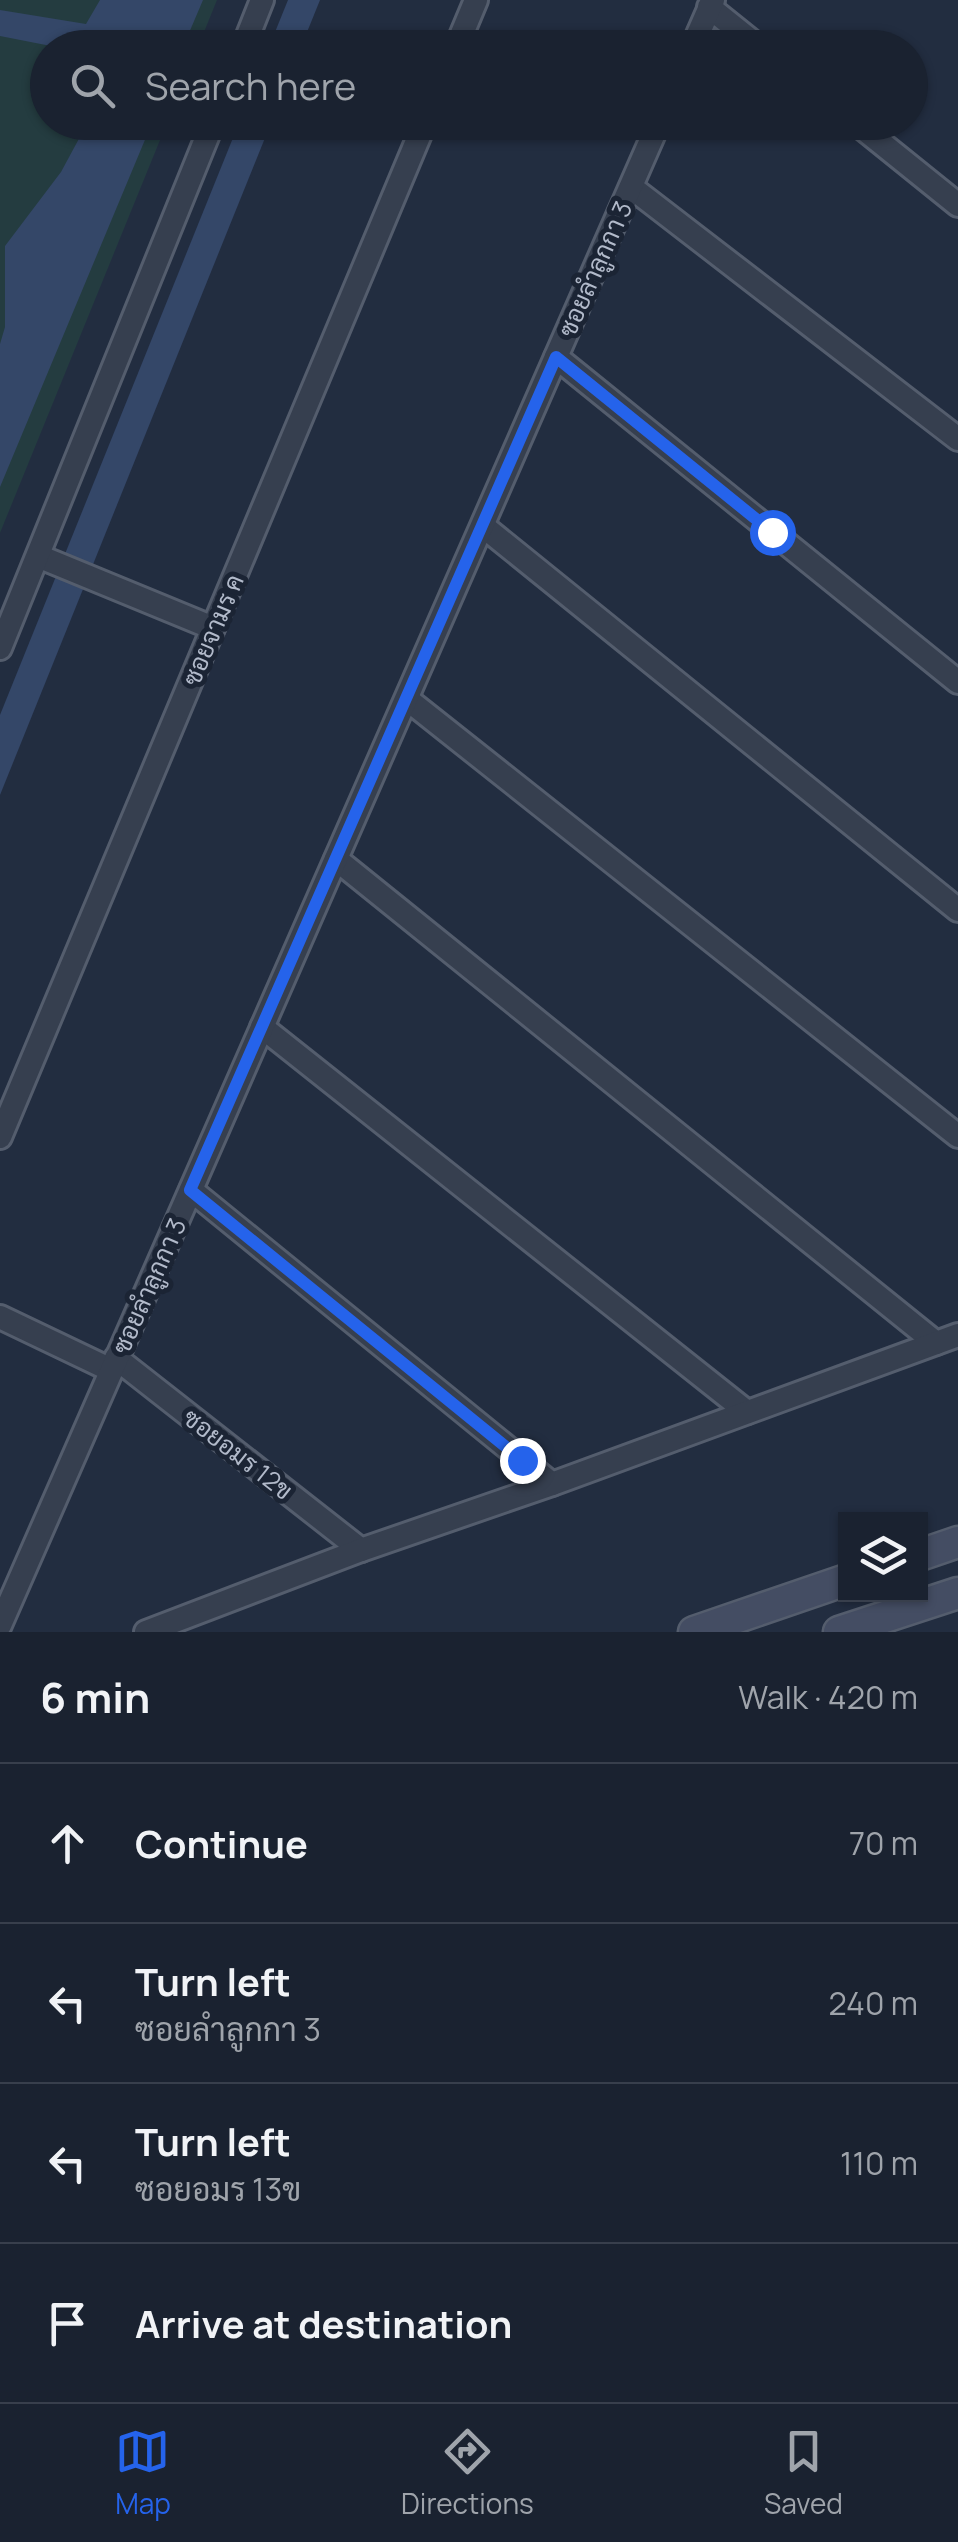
<!DOCTYPE html>
<html lang="en">
<head>
<meta charset="utf-8">
<style>
  body { margin:0; font-family:Manrope,Sarabun,sans-serif; background:#232a38; color:#f1f3f6 }
  .controls { position:absolute; right:30px; bottom:30px; display:grid; overflow:hidden; border-radius:0px; box-shadow:0 2px 8px #0004 }
  .controls button { width:90px; height:90px; display:grid; place-items:center; padding:0; border:0; border-bottom:2px solid #383f4c; background:#1a2230; color:#f1f3f6; font:50px sans-serif }
  .stop { position:absolute; width:30px; height:30px; margin:-22px; border:8px solid #2563eb; border-radius:50%; background:#fff }
  .stop.end { background:#2563eb; border-color:#fff; box-shadow:0 2px 10px #0008 }
  .list { margin:0; padding:0; list-style:none }
  h2 { display:flex; justify-content:space-between; align-items:center; height:130px; margin:0; padding:0 40px; font-size:42px }
  h2 small { font-size:32px; font-weight:400; color:#9fa4ab }
  .list li { display:grid; grid-template-columns:65px 1fr auto; gap:30px; align-items:center; box-sizing:border-box; height:160px; padding:0 40px; border-top:2px solid #383f4c }
  .list b { display:block; font-size:38px; white-space:nowrap }
  .list p { margin:0; font-size:32px; white-space:nowrap; color:#9fa4ab }
  .list em { font-size:32px; font-style:normal; color:#9fa4ab }
  .icon { flex:none; width:55px; height:55px; fill:none; stroke:currentColor; stroke-width:2; stroke-linecap:round; stroke-linejoin:round }
  .map { position:relative; flex:none; width:958px; height:1632px; overflow:hidden }
  .search { position:absolute; background:#1a2230; box-shadow:0 2px 8px #0004; left:30px; right:30px; top:30px; height:110px; display:flex; align-items:center; gap:25px; box-sizing:border-box; padding:0 35px; border-radius:55px; color:#9fa4ab; font-size:38px }
  .sheet { height:770px; background:#1a2230 }
  nav { display:flex; justify-content:space-around; align-items:center; box-sizing:border-box; height:140px; border-top:2px solid #383f4c; background:#1a2230; font-size:28px; color:#9fa4ab }
  nav a { display:grid; justify-items:center; gap:5px }
  nav .on { color:#2563eb }
  .map>svg:first-child { display:block }
  .green { fill:#243c40 }
  .water { fill:#344768 }
  .lines { fill:none; stroke-linecap:round; stroke-linejoin:round }
  .minor-casing { stroke:#545d6d; stroke-width:28 }
  .secondary-casing { stroke:#545d6d; stroke-width:35 }
  .minor { stroke:#363f4f; stroke-width:22 }
  .secondary { stroke:#444d63; stroke-width:30 }
  .route { stroke:#2563eb; stroke-width:12 }
  .labels { text-anchor:middle; stroke-width:10; stroke-linejoin:round; paint-order:stroke }
  .street-label { font-size:25px; fill:#b2baca; stroke:#1b2434 }
</style>
</head>
<body>
<div class="map">
<svg width="958" height="1632" viewBox="0 0 958 1632">
  <rect width="100%" height="100%" fill="#222d40"/>
  <polygon class="green" points="0,0 217,0 198,47 48,48 48,122 167,123 0,533"/>
  <g class="water">
    <polygon points="100,0 203,0 183,47 56,47 0,36 0,10 86,24"/>
    <polygon points="288,0 320,0 301,47 269,47"/>
    <polygon points="88,122 152,123 0,487 0,344 5,327 5,246 61,172"/>
    <polygon points="239,123 271,123 0,795 0,715"/>
  </g>
  <g class="lines">
    <g class="minor-casing">
      <g id="minor">
        <polyline points="709,7 760,48"/>
        <polyline points="243,48 262,0"/>
        <polyline points="456,48 476,0"/>
        <polyline points="692,48 713,0"/>
        <polyline points="855,122 958,205"/>
        <polyline points="631,187 958,439"/>
        <polyline points="556,357 958,682"/>
        <polyline points="483,526 958,910"/>
        <polyline points="38,556 213,628"/>
        <polyline points="0,648 213,122"/>
        <polyline points="407,699 958,1136"/>
        <polyline points="336,859 936,1343"/>
        <polyline points="262,1027 747,1412"/>
        <polyline points="0,1137 425,122"/>
        <polyline points="191,1190 552,1484"/>
        <polyline points="0,1317 111,1370"/>
        <polyline points="116,1358 361,1550"/>
        <polyline points="0,1625 659,122"/>
        <polyline points="146,1632 361,1550 552,1484 958,1335"/>
      </g>
    </g>
    <g class="secondary-casing">
      <g id="secondary">
        <polyline points="920,1555 958,1542"/>
        <polyline points="694,1632 846,1580"/>
        <polyline points="839,1632 958,1593"/>
      </g>
    </g>
    <use href="#minor" class="minor"/>
    <use href="#secondary" class="secondary"/>
  </g>
  <g class="lines">
    <polyline class="route" points="522,1460 190,1190 556,357 772,532"/>
  </g>
  <g class="labels">
    <g class="street-label">
      <text transform="translate(595 269) rotate(-66)" y="9">ซอยลำลูกกา 3</text>
      <text transform="translate(213 630) rotate(-67)" y="9">ซอยจามร ค</text>
      <text transform="translate(149 1286) rotate(-66)" y="9">ซอยลำลูกกา 3</text>
      <text transform="translate(238 1454) rotate(38)" y="9">ซอยอมร 12ข</text>
    </g>
  </g>
</svg>
<div class="controls">
<button><svg class="icon" aria-label="layers" viewBox="0 0 24 24"><path d="M12 4l9 5-9 5-9-5zM3 14l9 5 9-5"/></svg></button>
</div>
<div class="stop" style="left:772px;top:532px"></div>
<div class="stop end" style="left:522px;top:1460px"></div>
<div class="search"><svg class="icon" aria-label="search" viewBox="0 0 24 24"><circle cx="10" cy="10" r="6"/><path d="M15 15l6 6"/></svg>Search here</div>
</div>
<section class="sheet">
<h2>6 min<small>Walk · 420 m</small></h2>
<ul class="list">
<li><svg class="icon" aria-label="ahead" viewBox="0 0 24 24"><path d="M12 20V5M6 11l6-6 6 6"/></svg><div><b>Continue</b></div><em>70 m</em></li>
<li><svg class="icon" aria-label="left" viewBox="0 0 24 24"><path d="M17 20v-9H6M10 6l-5 5 5 5"/></svg><div><b>Turn left</b><p>ซอยลำลูกกา 3</p></div><em>240 m</em></li>
<li><svg class="icon" aria-label="left" viewBox="0 0 24 24"><path d="M17 20v-9H6M10 6l-5 5 5 5"/></svg><div><b>Turn left</b><p>ซอยอมร 13ข</p></div><em>110 m</em></li>
<li><svg class="icon" aria-label="arrive" viewBox="0 0 24 24"><path d="M6 21V4h12l-3 4 3 4H6"/></svg><div><b>Arrive at destination</b></div></li>
</ul>
</section>
<nav>
<a class="on"><svg class="icon" aria-label="map" viewBox="0 0 24 24"><path d="M3 6l6-2 6 2 6-2v14l-6 2-6-2-6 2zM9 4v14M15 6v14"/></svg>Map</a>
<a><svg class="icon" aria-label="directions" viewBox="0 0 24 24"><path d="M12 3l9 9-9 9-9-9zM9 14v-3h6M13 9l2 2-2 2"/></svg>Directions</a>
<a><svg class="icon" aria-label="saved" viewBox="0 0 24 24"><path d="M7 4h10v16l-5-4-5 4z"/></svg>Saved</a>
</nav>
</body>
</html>
